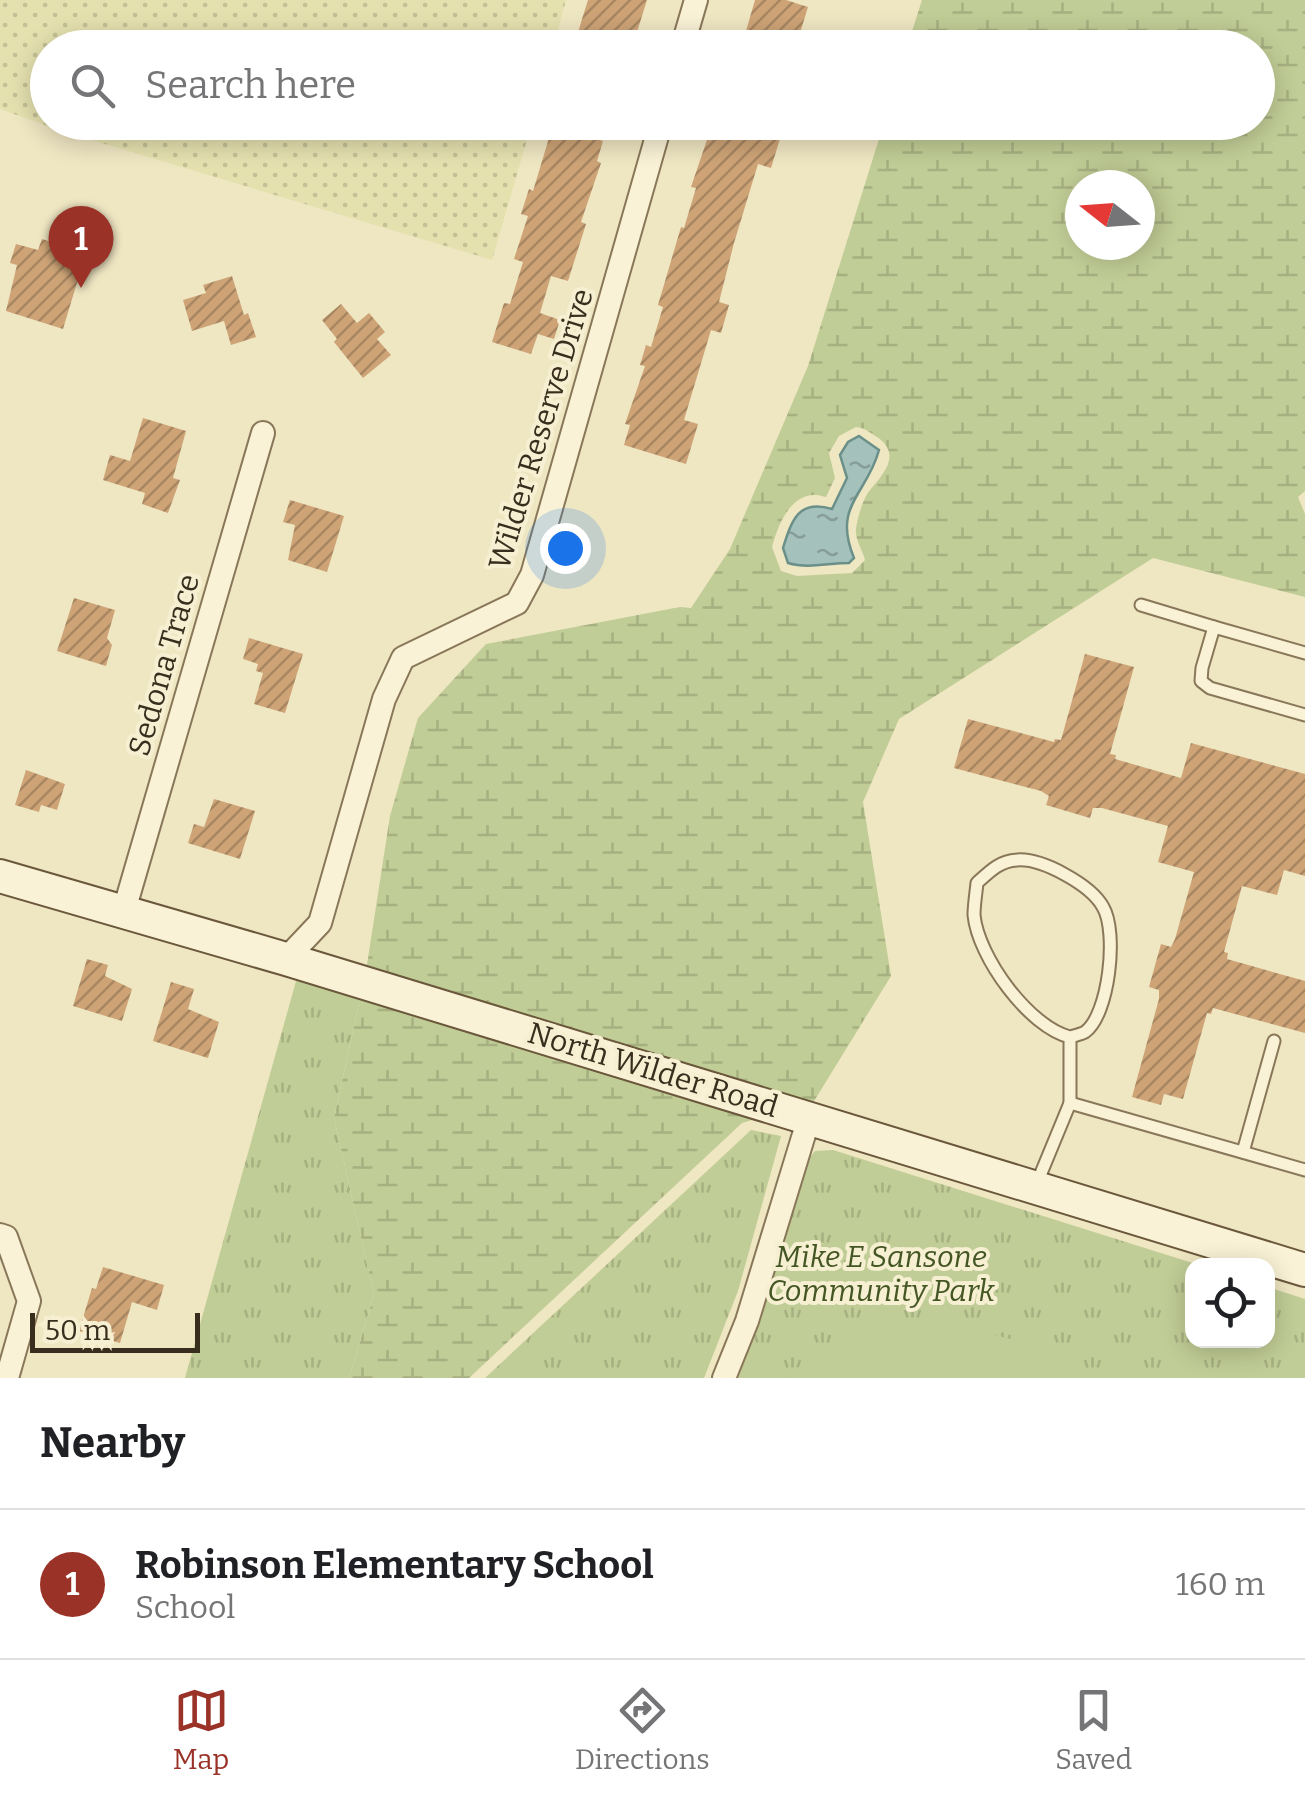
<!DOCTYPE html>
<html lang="en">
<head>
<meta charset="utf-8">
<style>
  body { margin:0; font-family:Bitter,serif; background:#f2f2f2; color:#202124 }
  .controls { position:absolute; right:30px; bottom:30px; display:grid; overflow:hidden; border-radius:20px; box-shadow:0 5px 25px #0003 }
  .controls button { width:90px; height:90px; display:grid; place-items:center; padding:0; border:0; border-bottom:2px solid #e0e0e0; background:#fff; color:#202124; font:50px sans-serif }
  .compass { position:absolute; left:1065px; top:170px; width:90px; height:90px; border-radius:50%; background:#fff; box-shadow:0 5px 25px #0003; rotate:287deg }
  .scale { position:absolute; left:30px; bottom:25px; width:170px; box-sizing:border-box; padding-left:10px; border:5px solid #392d1d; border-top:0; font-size:28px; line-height:35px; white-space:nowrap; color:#392d1d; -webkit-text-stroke:8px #f6efd2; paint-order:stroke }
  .you { position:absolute; left:565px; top:548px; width:35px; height:35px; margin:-25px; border:8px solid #fff; border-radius:50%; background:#1a73e8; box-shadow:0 0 0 15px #1a73e833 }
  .badge { display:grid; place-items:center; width:65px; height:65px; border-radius:50%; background:#9a3227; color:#fff; font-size:32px; font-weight:700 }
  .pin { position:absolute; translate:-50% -82px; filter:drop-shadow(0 2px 5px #0008) }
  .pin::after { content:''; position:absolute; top:52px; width:35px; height:30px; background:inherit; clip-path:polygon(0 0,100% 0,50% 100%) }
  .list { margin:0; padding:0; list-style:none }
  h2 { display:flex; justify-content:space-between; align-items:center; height:130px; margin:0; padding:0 40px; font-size:42px }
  h2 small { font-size:32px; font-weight:400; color:#757577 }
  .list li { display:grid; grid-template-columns:65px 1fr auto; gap:30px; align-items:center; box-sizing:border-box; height:150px; padding:0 40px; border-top:2px solid #e0e0e0 }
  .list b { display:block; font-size:38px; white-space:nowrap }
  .list p { margin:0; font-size:32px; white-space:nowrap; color:#757577 }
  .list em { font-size:32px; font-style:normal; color:#757577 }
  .icon { flex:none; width:55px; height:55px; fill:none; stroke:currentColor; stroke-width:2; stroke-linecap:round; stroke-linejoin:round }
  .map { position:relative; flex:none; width:1305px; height:1378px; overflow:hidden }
  .search { position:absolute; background:#fff; box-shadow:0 5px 25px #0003; left:30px; right:30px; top:30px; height:110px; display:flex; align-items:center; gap:25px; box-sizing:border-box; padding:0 35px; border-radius:55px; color:#757577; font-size:38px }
  .sheet { height:280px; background:#fff }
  nav { display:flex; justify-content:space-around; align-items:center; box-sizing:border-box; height:140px; border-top:2px solid #e0e0e0; background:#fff; font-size:28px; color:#757577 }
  nav a { display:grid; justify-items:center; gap:5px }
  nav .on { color:#9a3227 }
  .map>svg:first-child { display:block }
  .farmland { fill:url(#farmland-dots) }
  .grass { fill:url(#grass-tufts) }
  .wetland { fill:url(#wetland-marsh); fill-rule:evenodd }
  .pitch { fill:#c1cd96 }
  .water { fill:url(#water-ripples); stroke:#6b908a; stroke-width:2.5 }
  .building { fill:url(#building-hatch) }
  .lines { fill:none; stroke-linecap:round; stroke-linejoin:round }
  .lane-casing { stroke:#897759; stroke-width:15 }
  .street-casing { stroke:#897759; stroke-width:26 }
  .secondary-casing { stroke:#6b583c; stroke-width:36 }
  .lane { stroke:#faf2d6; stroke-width:11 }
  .street { stroke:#faf2d6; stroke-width:22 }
  .secondary { stroke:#faf2d6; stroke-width:32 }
  .labels { text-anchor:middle; stroke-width:8; stroke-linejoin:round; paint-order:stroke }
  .street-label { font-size:30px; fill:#392d1d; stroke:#f6efd2 }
  .park-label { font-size:30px; font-style:italic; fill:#445623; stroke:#f6efd2 }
</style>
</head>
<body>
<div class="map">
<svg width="1305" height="1378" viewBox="0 0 1305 1378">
  <defs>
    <pattern id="farmland-dots" width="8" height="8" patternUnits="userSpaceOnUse" patternTransform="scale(2.5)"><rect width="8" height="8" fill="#e5e1af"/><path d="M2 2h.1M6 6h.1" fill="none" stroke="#c5c196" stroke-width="1.8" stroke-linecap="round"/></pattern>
    <pattern id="grass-tufts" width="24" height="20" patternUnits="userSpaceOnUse" patternTransform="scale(2.5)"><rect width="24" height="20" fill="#c1cd96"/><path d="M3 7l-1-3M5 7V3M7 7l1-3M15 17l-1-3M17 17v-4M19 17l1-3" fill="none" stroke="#a7b081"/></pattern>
    <pattern id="wetland-marsh" width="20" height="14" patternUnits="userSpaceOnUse" patternTransform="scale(2.5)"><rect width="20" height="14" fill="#c1cd96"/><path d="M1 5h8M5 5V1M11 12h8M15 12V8" fill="none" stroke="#a7b081"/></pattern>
    <pattern id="water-ripples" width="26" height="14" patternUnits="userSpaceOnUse" patternTransform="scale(2.5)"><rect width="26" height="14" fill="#a5c1bc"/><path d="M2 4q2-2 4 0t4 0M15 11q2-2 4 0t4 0" fill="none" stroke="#879d98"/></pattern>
    <pattern id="building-hatch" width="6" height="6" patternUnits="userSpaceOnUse" patternTransform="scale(2.5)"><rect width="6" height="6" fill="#cea477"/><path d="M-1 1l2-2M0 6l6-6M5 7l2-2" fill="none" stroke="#a88661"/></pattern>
  </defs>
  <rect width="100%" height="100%" fill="#efe6c2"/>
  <polygon class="farmland" points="0,0 566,0 553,47 48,48 48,122 532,123 492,260 65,132 0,109"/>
  <g class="grass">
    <polygon points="298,974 361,994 334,1118 374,1295 349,1378 185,1378"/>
    <polygon points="751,1130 781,1136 738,1291 704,1378 485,1378"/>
    <polygon points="833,1150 1199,1265 1192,1266 1192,1340 1268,1340 1268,1287 1305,1299 1305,1378 735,1378 807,1161 815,1151"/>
  </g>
  <g class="wetland">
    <path d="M922 0H1305V491L1298 497 1305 514V597L1153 558 899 719 863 802 891 976 811 1106 366 971 390 816 418 718 486 644 680 607 691 608 730 549 808 366 884 123 1258 122V48L907 47ZM1080 185H1140V245H1080ZM856 427C865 428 869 432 877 437 902 454 884 474 870 490 863 498 857 520 856 529 855 540 863 551 865 560L852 573 797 576 781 571 772 547C779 521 794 486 826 497L835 478 829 453 839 436Z"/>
    <polygon points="361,994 787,1128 752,1120 742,1123 469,1378 349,1378 374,1295 334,1118"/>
  </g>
  <path class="pitch" d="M919 1324C979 1328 1050 1344 1100 1378H784C824 1346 867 1328 919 1324Z"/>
  <path class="water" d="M859 436 879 450C867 495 832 505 854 558L849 563C828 563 808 569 788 563L783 548C792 519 799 499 832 509L847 478 840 455 848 442Z"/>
  <g class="building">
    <polygon points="588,0 647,0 632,48 574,45"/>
    <polygon points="755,0 786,0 808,7 796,46 746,31"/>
    <polygon points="713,122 762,122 783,129 771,168 758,164 734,243 719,302 729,305 721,333 711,330 684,420 698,424 686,464 624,445 630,425 625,424 645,366 640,365 646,345 651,347 663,307 658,305 681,227 684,228 696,188 691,187"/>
    <polygon points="559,128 603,141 597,161 601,163 581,222 586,224 568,281 551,276 540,313 560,320 554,339 538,334 531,354 492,342 504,303 510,304 523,262 514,259 528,216 521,214 529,189 533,191 549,138 556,140"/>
    <polygon points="42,239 86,253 63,329 6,311 17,265 10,263 16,244 38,250"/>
    <polygon points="232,276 244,315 248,313 256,337 231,345 224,321 192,331 183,300 206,293 203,285"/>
    <polygon points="341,304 357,323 369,313 385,332 377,339 391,355 363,378 334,342 337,339 322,320"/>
    <polygon points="143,418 186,431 173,478 180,480 168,513 142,504 145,493 103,480 110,455 130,461"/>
    <polygon points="290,500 344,516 327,572 288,560 295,525 283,522"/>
    <polygon points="74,598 115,610 107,638 112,645 106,666 57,651"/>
    <polygon points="249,638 303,654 285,713 254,704 263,673 256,671 258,664 243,659"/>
    <polygon points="1085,654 1134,667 1110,754 1116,755 1115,759 1181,778 1191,743 1305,774 1305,876 1284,870 1277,895 1242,886 1224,952 1228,953 1227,959 1305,981 1305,1033 1213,1008 1211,1014 1207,1013 1183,1099 1164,1094 1161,1105 1132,1097 1159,999 1159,990 1149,987 1161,944 1171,947 1175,939 1194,872 1158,862 1168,826 1102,808 1093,808 1090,818 1046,805 1049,796 1041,791 954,768 968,719 1054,742 1055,739 1061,740"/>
    <polygon points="26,770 65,784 57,810 41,805 39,812 15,805"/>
    <polygon points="214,799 255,811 240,859 188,843 194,824 204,827"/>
    <polygon points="87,959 108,965 105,976 132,989 122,1021 73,1006"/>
    <polygon points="171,982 194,989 188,1009 219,1022 208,1058 153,1041"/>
    <polygon points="103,1267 164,1285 157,1310 132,1302 120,1343 79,1331 92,1288 96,1289"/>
  </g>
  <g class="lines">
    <g class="lane-casing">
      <g id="lane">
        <polyline points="1141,605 1214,627"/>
        <polyline points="1305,653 1214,627 1202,668 1201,681 1210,688 1305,715"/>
        <path d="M1070 1103V1037C1029 1027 978 957 974 915 974 905 976 893 977 883 989 872 999 861 1017 860 1042 858 1091 885 1103 907 1118 932 1109 1015 1085 1032 1082 1034 1073 1036 1070 1037"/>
        <polyline points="1243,1152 1274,1041"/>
        <polyline points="1037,1183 1070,1103 1305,1170"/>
      </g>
    </g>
    <g class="street-casing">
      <g id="street">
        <polyline points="682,48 696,0"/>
        <polyline points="123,914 263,433"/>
        <polyline points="286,959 320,923 384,699 403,658 517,603 532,575 661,122"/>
        <polyline points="0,1235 6,1237 29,1301 7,1378"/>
        <polyline points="724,1378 747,1321 809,1118"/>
      </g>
    </g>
    <g class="secondary-casing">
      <polyline id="secondary" points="0,876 286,959 1305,1270"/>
    </g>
    <use href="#lane" class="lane"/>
    <use href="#street" class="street"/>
    <use href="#secondary" class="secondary"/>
  </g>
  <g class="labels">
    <g class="street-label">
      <text transform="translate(541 429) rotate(-73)" y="10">Wilder Reserve Drive</text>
      <text transform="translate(164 665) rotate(-74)" y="10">Sedona Trace</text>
      <text transform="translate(653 1070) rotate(17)" y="10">North Wilder Road</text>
    </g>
    <g class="park-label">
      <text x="881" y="1267">Mike E Sansone<tspan x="881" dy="34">Community Park</tspan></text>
    </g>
  </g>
</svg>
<div class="controls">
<button><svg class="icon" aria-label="locate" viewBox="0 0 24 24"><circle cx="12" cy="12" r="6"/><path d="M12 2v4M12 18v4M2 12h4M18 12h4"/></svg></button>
</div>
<svg class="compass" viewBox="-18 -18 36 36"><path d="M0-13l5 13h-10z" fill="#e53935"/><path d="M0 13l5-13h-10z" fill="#757577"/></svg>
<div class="scale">50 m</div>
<div class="you"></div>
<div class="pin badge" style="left:81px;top:288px">1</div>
<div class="search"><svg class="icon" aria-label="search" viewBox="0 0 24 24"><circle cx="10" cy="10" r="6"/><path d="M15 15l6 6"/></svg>Search here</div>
</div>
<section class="sheet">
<h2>Nearby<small></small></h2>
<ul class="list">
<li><span class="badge">1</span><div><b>Robinson Elementary School</b><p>School</p></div><em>160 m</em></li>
</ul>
</section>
<nav>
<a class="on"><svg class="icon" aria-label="map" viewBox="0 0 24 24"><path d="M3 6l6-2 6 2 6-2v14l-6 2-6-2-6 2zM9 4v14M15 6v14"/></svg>Map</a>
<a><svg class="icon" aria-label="directions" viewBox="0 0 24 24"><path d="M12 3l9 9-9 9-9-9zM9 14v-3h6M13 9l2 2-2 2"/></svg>Directions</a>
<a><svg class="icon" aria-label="saved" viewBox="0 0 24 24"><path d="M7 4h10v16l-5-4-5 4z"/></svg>Saved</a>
</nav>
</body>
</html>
